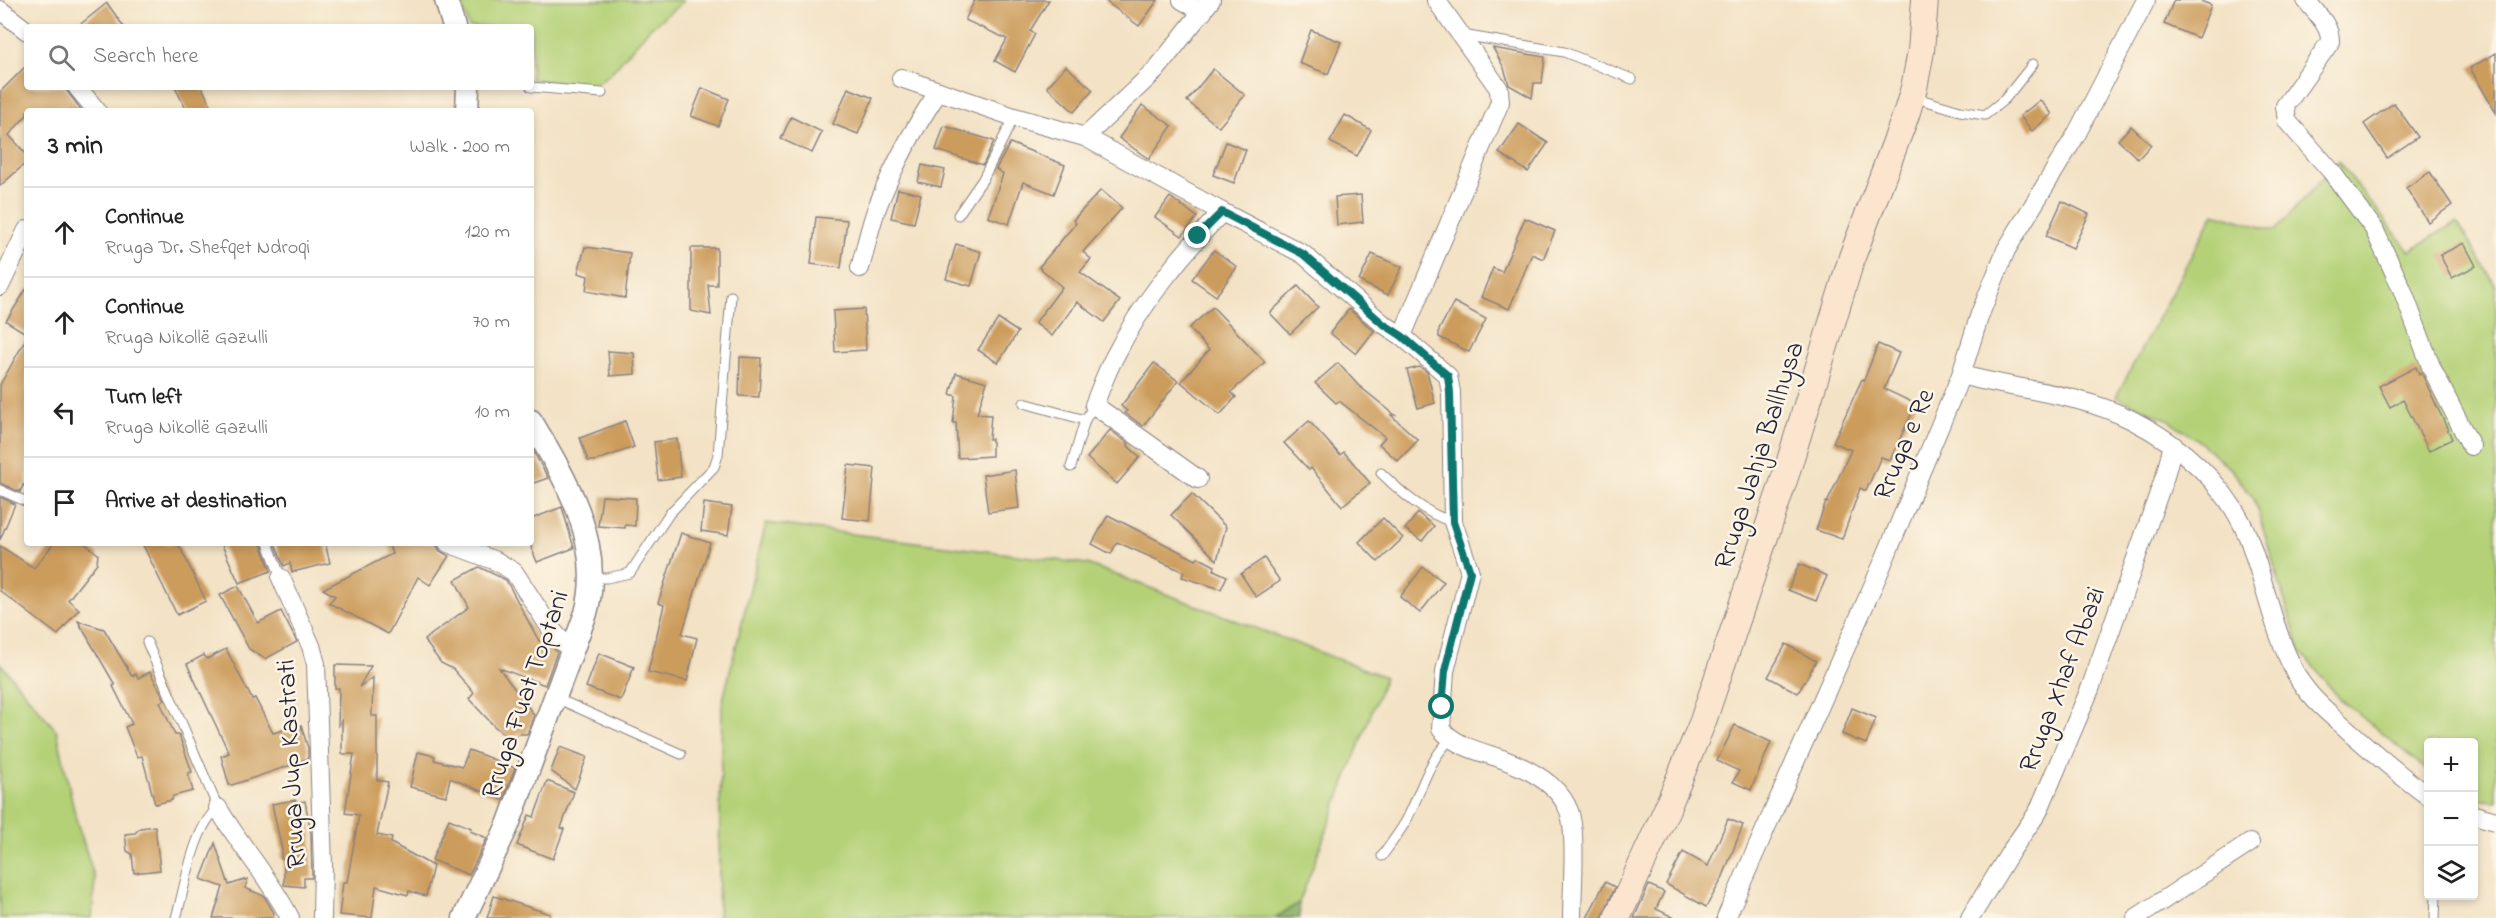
<!DOCTYPE html>
<html lang="en">
<head>
<meta charset="utf-8">
<style>
  body { margin:0; font-family:"Indie Flower",sans-serif; background:#f6f6f6; color:#222 }
  .controls { position:absolute; right:18px; bottom:18px; display:grid; overflow:hidden; border-radius:6px; box-shadow:0 3px 9px #0003 }
  .controls button { width:54px; height:54px; display:grid; place-items:center; padding:0; border:0; border-bottom:2px solid #e0e0e0; background:#fff; color:#222; font:30px sans-serif }
  .stop { position:absolute; width:18px; height:18px; margin:-14px; border:4px solid #0f766e; border-radius:50%; background:#fff }
  .stop.end { background:#0f766e; border-color:#fff; box-shadow:0 2px 6px #0008 }
  .list { margin:0; padding:0; list-style:none }
  h2 { display:flex; justify-content:space-between; align-items:center; height:78px; margin:0; padding:0 24px; font-size:26px }
  h2 small { font-size:20px; font-weight:400; color:#767676 }
  .list li { display:grid; grid-template-columns:39px 1fr auto; gap:18px; align-items:center; box-sizing:border-box; height:90px; padding:0 24px; border-top:2px solid #e0e0e0 }
  .list b { display:block; font-size:22px; white-space:nowrap }
  .list p { margin:0; font-size:20px; white-space:nowrap; color:#767676 }
  .list em { font-size:20px; font-style:normal; color:#767676 }
  .icon { flex:none; width:33px; height:33px; fill:none; stroke:currentColor; stroke-width:2; stroke-linecap:round; stroke-linejoin:round }
  .map { position:relative; flex:none; width:2496px; height:918px; overflow:hidden }
  .search { position:absolute; background:#fff; box-shadow:0 3px 9px #0003; left:24px; top:24px; width:510px; height:66px; display:flex; align-items:center; gap:15px; box-sizing:border-box; padding:0 21px; border-radius:6px; color:#767676; font-size:22px }
  .panel { position:absolute; background:#fff; box-shadow:0 3px 9px #0003; left:24px; top:108px; width:510px; height:438px; border-radius:6px }
  .map>svg:first-child { display:block }
  .green { fill:#b4d177; stroke:#6b7a59; stroke-width:1.5 }
  .forest { fill:#8fb368; stroke:#586a52; stroke-width:1.5 }
  .building { fill:#cc9c5c }
  .lines { fill:none; stroke-linecap:round; stroke-linejoin:round }
  .service-casing { stroke:#8a8280; stroke-width:11 }
  .minor-casing { stroke:#8a8280; stroke-width:20 }
  .tertiary-casing { stroke:#8a8280; stroke-width:25 }
  .secondary-casing { stroke:#8a8280; stroke-width:28 }
  .service { stroke:#fff; stroke-width:9 }
  .minor { stroke:#fff; stroke-width:18 }
  .tertiary { stroke:#fff; stroke-width:22 }
  .secondary { stroke:#fbe5cf; stroke-width:26 }
  .route { stroke:#0f766e; stroke-width:8 }
  .labels { text-anchor:middle; stroke-width:5; stroke-linejoin:round; paint-order:stroke }
  .street-label { font-size:27px; fill:#22223b; stroke:#fcf5e5 }
</style>
</head>
<body>
<div class="map">
<svg width="2496" height="918" viewBox="0 0 2496 918">
  <rect width="100%" height="100%" fill="#fcf5e5"/>
  <filter id="ink" filterUnits="userSpaceOnUse"><feTurbulence type="fractalNoise" baseFrequency=".0167" numOctaves="2"/><feDisplacementMap in="SourceGraphic" scale="12" xChannelSelector="R" yChannelSelector="G"/><feConvolveMatrix kernelMatrix="1 2 1 2 8 2 1 2 1" color-interpolation-filters="sRGB"/></filter>
  <filter id="wash" filterUnits="userSpaceOnUse"><feTurbulence type="fractalNoise" baseFrequency=".008" numOctaves="4" result="noise"/><feDisplacementMap in="SourceGraphic" scale="24" xChannelSelector="R" yChannelSelector="G"/><feGaussianBlur stdDeviation="1.35" result="paint"/><feColorMatrix in="noise" values="0 0 0 0 0 0 0 0 0 0 0 0 0 0 0 0 0 1.4 0 .05"/><feComposite in="paint" operator="in"/></filter>
  <g filter="url(#wash)">
    <rect width="100%" height="100%" fill="#f3e2c5"/>
    <g class="green">
      <polygon points="460,0 683,0 683,2 649,29 610,74 597,83 577,86 531,79 531,27 469,27"/>
      <polygon points="2338,161 2409,251 2457,222 2496,286 2496,801 2480,800 2474,796 2474,742 2428,742 2428,771 2340,699 2300,651 2254,499 2232,470 2198,440 2167,419 2116,397 2214,213 2275,231"/>
      <polygon points="766,523 1087,564 1385,677 1299,903 1275,918 718,918 722,704"/>
      <polygon points="0,663 57,731 76,819 95,879 92,918 0,918"/>
    </g>
    <polygon class="forest" points="1299,903 1300,918 1275,918"/>
    <g id="blocks">
      <g class="building">
        <polygon points="975,0 1049,0 1030,31 1035,34 1015,72 995,61 1007,39 965,20"/>
        <polygon points="1104,0 1158,0 1139,26"/>
        <polygon points="2174,0 2198,0 2211,5 2198,38 2164,24"/>
        <polygon points="107,3 124,27 77,27"/>
        <polygon points="1311,30 1341,42 1328,74 1299,63"/>
        <polygon points="1493,48 1545,57 1542,83 1534,83 1532,98 1509,85 1504,68"/>
        <polygon points="2496,53 2496,113 2470,68"/>
        <polygon points="27,65 27,87 64,87 82,111 27,111 27,115 9,135 27,155 27,162 0,186 0,92"/>
        <polygon points="1066,66 1093,90 1074,112 1047,87"/>
        <polygon points="1213,69 1245,95 1219,127 1187,101"/>
        <polygon points="175,87 202,87 213,111 187,111"/>
        <polygon points="702,88 729,99 718,126 691,116"/>
        <polygon points="848,88 873,98 858,134 833,124"/>
        <polygon points="2040,100 2052,114 2032,131 2020,116"/>
        <polygon points="2394,103 2418,137 2387,158 2364,124"/>
        <polygon points="1142,105 1172,126 1149,159 1119,138"/>
        <polygon points="1345,115 1371,130 1357,156 1330,142"/>
        <polygon points="791,117 822,132 812,153 781,139"/>
        <polygon points="1519,124 1548,143 1528,172 1499,153"/>
        <polygon points="944,126 994,141 983,165 936,150"/>
        <polygon points="2131,126 2151,145 2138,159 2118,140"/>
        <polygon points="1226,142 1246,150 1234,183 1213,175"/>
        <polygon points="1010,143 1065,165 1054,194 1023,182 1009,224 988,217 1003,174 996,169"/>
        <polygon points="922,165 945,170 941,187 918,182"/>
        <polygon points="2430,172 2452,205 2428,222 2406,188"/>
        <polygon points="898,189 921,194 914,223 891,218"/>
        <polygon points="1101,190 1122,208 1083,252 1091,259 1080,272 1120,301 1104,322 1077,302 1052,336 1035,323 1062,287 1039,267 1076,223 1073,220"/>
        <polygon points="1361,195 1363,222 1337,225 1335,197"/>
        <polygon points="1170,197 1197,217 1182,236 1155,217"/>
        <polygon points="2062,201 2089,214 2073,248 2046,236"/>
        <polygon points="816,217 847,220 841,268 811,264"/>
        <polygon points="1525,218 1555,231 1543,259 1532,254 1509,309 1481,297 1493,268 1502,272"/>
        <polygon points="2464,243 2476,266 2452,278 2440,255"/>
        <polygon points="956,244 981,252 971,286 946,279"/>
        <polygon points="585,247 630,253 625,298 586,291 588,276 578,273"/>
        <polygon points="691,248 717,248 717,285 708,285 711,315 691,311"/>
        <polygon points="1214,250 1237,267 1216,296 1192,279"/>
        <polygon points="1372,254 1402,267 1388,295 1359,281"/>
        <polygon points="1298,286 1318,307 1290,334 1270,313"/>
        <polygon points="27,288 27,334 6,321"/>
        <polygon points="1454,302 1486,319 1469,352 1439,337 1439,330"/>
        <polygon points="1213,307 1265,362 1231,392 1236,397 1220,415 1181,382 1209,350 1189,328"/>
        <polygon points="864,309 866,350 835,352 833,311"/>
        <polygon points="1349,309 1374,331 1356,354 1330,333"/>
        <polygon points="998,319 1018,332 998,363 978,350"/>
        <polygon points="27,337 27,487 23,485 20,492 0,483 0,385"/>
        <polygon points="1878,344 1899,353 1884,389 1916,404 1890,460 1881,457 1866,491 1860,488 1842,539 1816,530 1826,502 1827,503 1851,450 1833,442 1862,379 1864,380"/>
        <polygon points="608,351 634,353 635,374 610,376"/>
        <polygon points="740,357 761,358 759,397 739,396"/>
        <polygon points="1154,363 1178,381 1143,426 1125,413 1127,411 1121,406"/>
        <polygon points="1338,363 1358,385 1395,415 1391,415 1418,440 1398,461 1379,444 1385,437 1339,401 1336,403 1315,383"/>
        <polygon points="1420,367 1427,372 1435,403 1418,408 1407,370"/>
        <polygon points="2416,367 2419,374 2421,372 2452,439 2429,451 2403,400 2390,407 2379,386"/>
        <polygon points="956,373 987,382 977,414 991,415 989,439 992,439 992,456 958,458 956,423 953,423 956,396 950,394"/>
        <polygon points="625,421 634,447 595,461 588,461 580,438"/>
        <polygon points="1309,421 1340,455 1344,452 1370,483 1342,506 1311,468 1309,470 1284,443"/>
        <polygon points="1110,430 1129,444 1128,446 1140,457 1117,484 1087,458"/>
        <polygon points="677,439 681,477 658,480 654,442"/>
        <polygon points="531,447 548,478 531,484"/>
        <polygon points="848,465 875,468 870,521 842,518"/>
        <polygon points="1015,470 1019,508 988,512 983,475"/>
        <polygon points="1192,494 1226,527 1217,560 1171,515"/>
        <polygon points="602,496 636,498 635,526 625,525 625,528 598,526"/>
        <polygon points="0,497 15,504 0,540"/>
        <polygon points="704,503 732,507 728,535 701,531"/>
        <polygon points="562,507 574,548 537,562 531,547 531,519"/>
        <polygon points="1418,513 1434,526 1422,541 1405,529"/>
        <polygon points="1108,515 1196,560 1198,557 1215,566 1214,570 1227,576 1221,589 1182,577 1184,572 1117,542 1111,554 1092,544"/>
        <polygon points="1383,518 1403,538 1378,562 1359,542"/>
        <polygon points="681,533 710,543 682,634 697,638 687,681 648,672 664,605 658,603"/>
        <polygon points="54,543 84,543 98,554 97,563 68,600 79,609 58,635 0,591 0,546 34,568"/>
        <polygon points="142,543 178,543 206,601 177,615"/>
        <polygon points="221,543 261,543 271,571 239,583"/>
        <polygon points="275,543 325,543 330,563 292,572 290,563 284,566"/>
        <polygon points="388,543 435,543 440,551 449,556 430,585 418,577 388,634 329,603 335,596 323,589 392,554"/>
        <polygon points="1264,558 1280,581 1256,597 1241,574"/>
        <polygon points="1799,564 1827,576 1816,601 1788,590"/>
        <polygon points="479,567 506,580 539,641 548,643 557,652 545,685 499,668 534,715 527,734 518,734 512,741 494,726 469,699 474,693 453,669 441,663 424,640 469,607 455,580"/>
        <polygon points="1423,567 1444,582 1420,613 1400,597"/>
        <polygon points="238,586 258,623 281,611 297,642 265,659 249,649 220,595"/>
        <polygon points="78,621 104,629 132,676 136,674 138,678 150,672 165,700 160,702 175,735 179,735 192,772 188,773 193,791 173,796 172,800 155,804 142,756 137,757 125,727 132,724 113,686 115,685"/>
        <polygon points="1786,644 1816,661 1798,693 1768,677"/>
        <polygon points="226,649 252,699 255,698 273,733 301,725 308,748 308,758 300,762 232,785 229,785 221,756 229,753 187,664 204,655 207,659"/>
        <polygon points="599,653 634,667 621,700 586,687"/>
        <polygon points="335,665 371,666 359,687 373,677 372,716 377,716 377,780 388,782 377,835 392,838 391,843 433,866 426,896 409,891 408,895 376,886 372,918 339,915 343,882 347,882 359,815 345,813 354,754 342,754 342,719 338,727 339,688 335,688"/>
        <polygon points="1852,708 1876,718 1866,744 1842,734"/>
        <polygon points="1735,725 1771,742 1751,790 1733,782 1739,771 1717,761"/>
        <polygon points="560,747 587,757 575,789 551,771"/>
        <polygon points="469,750 515,768 503,800 450,778 446,796 410,787 418,752 435,756 434,760 462,767"/>
        <polygon points="547,781 574,792 561,828 564,829 553,859 517,845 529,815 534,817"/>
        <polygon points="295,800 297,802 305,801 311,833 312,878 304,878 304,887 284,885 284,859 281,859 282,850 272,804"/>
        <polygon points="449,819 471,828 470,831 487,838 469,875 432,860"/>
        <polygon points="1728,819 1743,825 1722,879 1706,907 1666,884 1683,852 1708,866"/>
        <polygon points="155,826 160,870 134,873 132,854 127,851 125,834 135,833 140,828"/>
        <polygon points="215,843 229,885 248,879 245,888 264,896 274,913 273,918 213,918 223,887 201,879"/>
        <polygon points="1605,882 1615,887 1602,918 1587,918"/>
        <polygon points="1649,885 1664,892 1656,909 1675,918 1634,918"/>
        <polygon points="494,896 550,914 549,918 487,918"/>
      </g>
    </g>
  </g>
  <g filter="url(#ink)">
    <use href="#blocks" fill-opacity="0" stroke="#8a8280" stroke-width="1.5"/>
    <g class="lines">
      <g class="service-casing">
        <g id="service">
          <polyline points="1462,35 1564,52 1632,79"/>
          <polyline points="531,87 602,93"/>
          <polyline points="1913,97 1960,111 1985,115 2005,99 2033,64"/>
          <polyline points="958,215 983,179 1014,117"/>
          <polyline points="1024,403 1085,420"/>
          <polyline points="1071,467 1085,420 1094,405"/>
          <path d="M1381 473C1403 494 1424 513 1453 522"/>
          <polyline points="0,490 27,502"/>
          <polyline points="268,543 281,578"/>
          <polyline points="593,578 607,578 630,573 669,514 714,467 718,455 731,296"/>
          <path d="M147 642 218 808C193 828 185 888 176 918"/>
          <polyline points="556,698 681,754"/>
          <path d="M1382 856C1390 845 1399 833 1406 821 1421 793 1427 761 1451 739"/>
          <polyline points="2435,918 2436,896"/>
        </g>
      </g>
      <g class="minor-casing">
        <g id="minor">
          <polyline points="1182,0 1203,12"/>
          <path d="M1436 0 1499 89 1500 102 1402 336 1448 376 1451 392 1453 522 1470 572 1445 671 1441 729C1457 747 1479 751 1502 759 1527 768 1559 784 1569 811 1577 832 1572 893 1572 918"/>
          <path d="M2306 0C2315 12 2331 26 2330 42L2285 106 2287 121 2331 171 2374 229 2402 289 2432 369 2471 446"/>
          <polyline points="0,10 27,31"/>
          <polyline points="901,78 1014,117 1085,137 1156,70 1211,0"/>
          <polyline points="77,87 97,111"/>
          <polyline points="1085,137 1222,212"/>
          <path d="M860 268C866 247 870 225 878 205 894 165 915 126 939 91"/>
          <polyline points="0,286 27,230"/>
          <path d="M1961 375C2018 390 2078 393 2132 420 2180 444 2228 486 2248 537 2265 582 2273 631 2296 674 2308 697 2329 713 2348 730 2374 753 2400 776 2428 796"/>
          <path d="M1198 479 1094 405C1101 388 1107 370 1116 354 1141 304 1183 252 1222 212L1303 254 1382 323 1402 336"/>
          <polyline points="448,543 496,561 514,572 551,629 572,652"/>
          <polyline points="281,578 311,646 316,664 323,866 322,918"/>
          <path d="M218 808C240 846 270 878 290 918"/>
          <polyline points="2474,815 2496,821"/>
          <polyline points="1726,918 1880,570 1961,375 1980,314 2006,250 2076,135 2146,0"/>
          <polyline points="1970,918 2011,851 2038,812 2090,689 2165,476 2173,445"/>
          <polyline points="2136,918 2250,843"/>
        </g>
      </g>
      <g class="tertiary-casing">
        <g id="tertiary">
          <polyline points="446,0 454,27"/>
          <polyline points="467,111 468,87"/>
          <path d="M464 918 508 825 586 613C605 544 566 479 531 421"/>
        </g>
      </g>
      <g class="secondary-casing">
        <polyline id="secondary" points="1617,918 1666,811 1703,721 1786,474 1852,257 1906,115 1914,88 1921,51 1925,0"/>
      </g>
      <use href="#service" class="service"/>
      <use href="#minor" class="minor"/>
      <use href="#tertiary" class="tertiary"/>
      <use href="#secondary" class="secondary"/>
    </g>
  </g>
  <g class="lines" filter="url(#ink)">
    <polyline class="route" points="1198,236 1222,212 1303,254 1382,323 1402,336 1448,376 1450,392 1453,522 1470,572 1445,671 1442,707"/>
  </g>
  <g class="labels">
    <g class="street-label">
      <text transform="translate(1903 444) rotate(-67)" y="9">Rruga e Re</text>
      <text transform="translate(1758 455) rotate(-72)" y="9">Rruga Jahja Ballhysa</text>
      <text transform="translate(2061 679) rotate(-69)" y="9">Rruga Xhaf Abazi</text>
      <text transform="translate(524 694) rotate(-71)" y="9">Rruga Fuat Toptani</text>
      <text transform="translate(290 764) rotate(-93)" y="9">Rruga Jup Kastrati</text>
    </g>
  </g>
</svg>
<div class="controls">
<button>+</button>
<button>−</button>
<button><svg class="icon" aria-label="layers" viewBox="0 0 24 24"><path d="M12 4l9 5-9 5-9-5zM3 14l9 5 9-5"/></svg></button>
</div>
<div class="stop" style="left:1442px;top:707px"></div>
<div class="stop end" style="left:1198px;top:236px"></div>
<div class="search"><svg class="icon" aria-label="search" viewBox="0 0 24 24"><circle cx="10" cy="10" r="6"/><path d="M15 15l6 6"/></svg>Search here</div>
<section class="panel">
<h2>3 min<small>Walk · 200 m</small></h2>
<ul class="list">
<li><svg class="icon" aria-label="ahead" viewBox="0 0 24 24"><path d="M12 20V5M6 11l6-6 6 6"/></svg><div><b>Continue</b><p>Rruga Dr. Shefqet Ndroqi</p></div><em>120 m</em></li>
<li><svg class="icon" aria-label="ahead" viewBox="0 0 24 24"><path d="M12 20V5M6 11l6-6 6 6"/></svg><div><b>Continue</b><p>Rruga Nikollë Gazulli</p></div><em>70 m</em></li>
<li><svg class="icon" aria-label="left" viewBox="0 0 24 24"><path d="M17 20v-9H6M10 6l-5 5 5 5"/></svg><div><b>Turn left</b><p>Rruga Nikollë Gazulli</p></div><em>10 m</em></li>
<li><svg class="icon" aria-label="arrive" viewBox="0 0 24 24"><path d="M6 21V4h12l-3 4 3 4H6"/></svg><div><b>Arrive at destination</b></div></li>
</ul>
</section>
</div>
</body>
</html>
